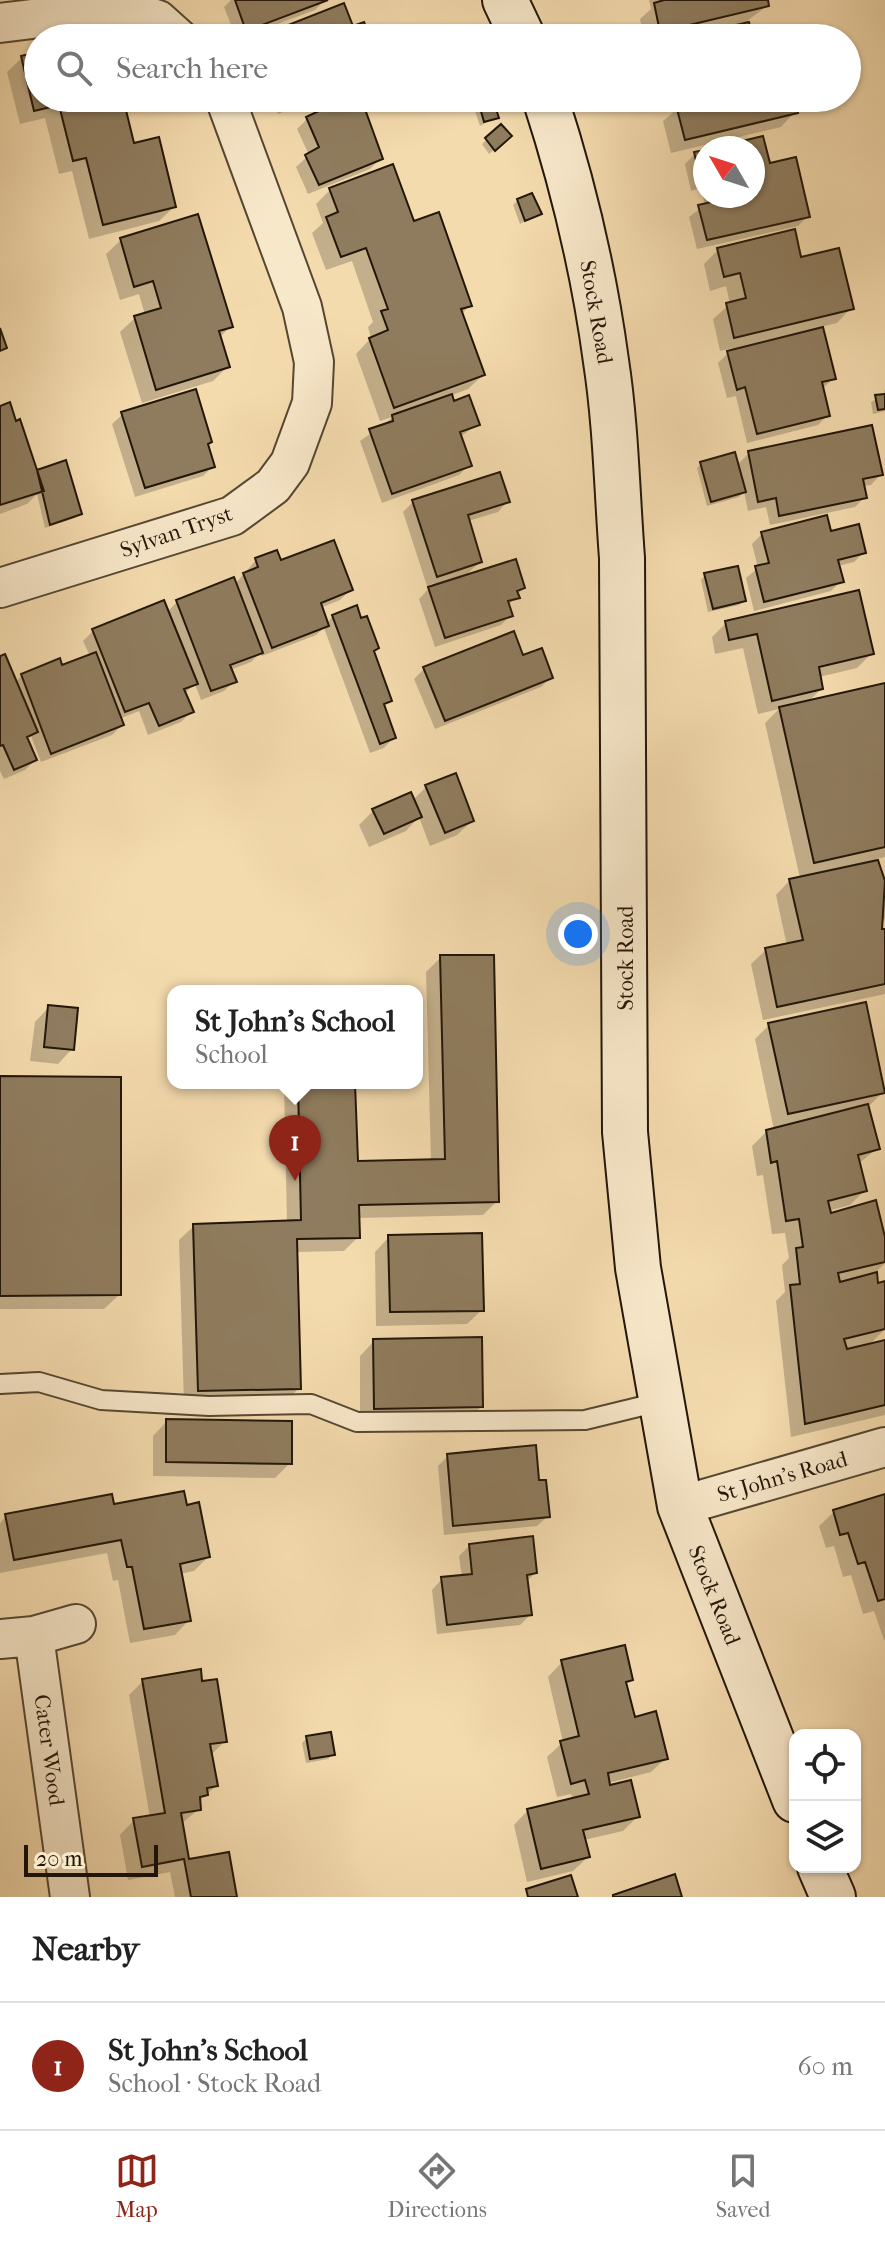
<!DOCTYPE html>
<html lang="en">
<head>
<meta charset="utf-8">
<style>
	:root { --surface:#fff; --page:#f2f2f2; --text:#222; --muted:#767676; --line:#e0e0e0; --accent:#8f2418 }
	body { margin:0; font-family:"IM FELL French Canon",serif; background:var(--page); color:var(--text) }
	.controls { position:absolute; right:24px; bottom:24px; display:grid; overflow:hidden; border-radius:16px; box-shadow:0 2px 6px #0004 }
	.controls button { width:72px; height:72px; display:grid; place-items:center; padding:0; border:0; border-bottom:2px solid var(--line); background:var(--surface); color:var(--text); font:40px sans-serif }
	.compass { position:absolute; left:693px; top:136px; width:72px; height:72px; border-radius:50%; background:var(--surface); box-shadow:0 2px 6px #0004; rotate:309deg }
	.scale { position:absolute; left:24px; bottom:20px; width:134px; box-sizing:border-box; padding-left:8px; border:4px solid #221608; border-top:0; font-size:22px; line-height:28px; white-space:nowrap; color:#221608; -webkit-text-stroke:6px #f8e8ca; paint-order:stroke }
	.you { position:absolute; left:578px; top:934px; width:28px; height:28px; margin:-20px; border:6px solid #fff; border-radius:50%; background:#1a73e8; box-shadow:0 0 0 12px #1a73e833 }
	.badge { display:grid; place-items:center; width:52px; height:52px; border-radius:50%; background:var(--accent); color:#fff; font-size:26px; font-weight:700 }
	.pin { position:absolute; translate:-50% -66px; filter:drop-shadow(0 2px 4px #0008) }
	.pin::after { content:''; position:absolute; top:42px; width:28px; height:24px; background:inherit; clip-path:polygon(0 0,100% 0,50% 100%) }
	.popup { position:absolute; left:167px; top:985px; width:256px; height:104px; box-sizing:border-box; display:grid; place-content:center; border-radius:16px; background:var(--surface); filter:drop-shadow(0 2px 6px #0005); font-size:26px; white-space:nowrap; color:var(--muted) }
	.popup b { font-size:30px; color:var(--text) }
	.popup::after { content:''; position:absolute; left:50%; top:100%; margin-left:-16px; border:16px solid transparent; border-top-color:var(--surface) }
	.list { margin:0; padding:0; list-style:none }
	h2 { display:flex; justify-content:space-between; align-items:center; height:104px; margin:0; padding:0 32px; font-size:34px }
	h2 small { font-size:26px; font-weight:400; color:var(--muted) }
	.list li { display:grid; grid-template-columns:52px 1fr auto; gap:24px; align-items:center; box-sizing:border-box; height:128px; padding:0 32px; border-top:2px solid var(--line) }
	.list b { display:block; font-size:30px; white-space:nowrap }
	.list p { margin:0; font-size:26px; white-space:nowrap; color:var(--muted) }
	.list em { font-size:26px; font-style:normal; color:var(--muted) }
	.icon { flex:none; width:44px; height:44px; fill:none; stroke:currentColor; stroke-width:2; stroke-linecap:round; stroke-linejoin:round }
	.map { position:relative; flex:none; width:885px; height:1897px; overflow:hidden }
	.search { position:absolute; background:var(--surface); box-shadow:0 2px 6px #0004; left:24px; right:24px; top:24px; height:88px; display:flex; align-items:center; gap:20px; box-sizing:border-box; padding:0 28px; border-radius:44px; color:var(--muted); font-size:30px }
	.sheet { height:232px; background:var(--surface) }
	nav { display:flex; justify-content:space-around; align-items:center; box-sizing:border-box; height:112px; border-top:2px solid var(--line); background:var(--surface); font-size:22px; color:var(--muted) }
	nav a { display:grid; justify-items:center; gap:4px }
	nav .on { color:var(--accent) }
	.map>svg:first-child { display:block }
	.shadow { fill:#0003 }
	.building { fill:#8f7c5e; stroke:#221608; stroke-width:2 }
	.lines { fill:none; stroke-linecap:round; stroke-linejoin:round }
	.lane-casing { stroke:#564732; stroke-width:22 }
	.street-casing { stroke:#564732; stroke-width:42 }
	.secondary-casing { stroke:#221608; stroke-width:48 }
	.lane { stroke:#f8e8ca; stroke-width:18 }
	.street { stroke:#f8e8ca; stroke-width:38 }
	.secondary { stroke:#f8e8ca; stroke-width:44 }
	.labels { text-anchor:middle; stroke-width:8; stroke-linejoin:round; paint-order:stroke }
	.street-label { font-size:22px; fill:#221608; stroke:#f8e8ca }
</style>
</head>
<body>
<div class="map">
<svg width="885" height="1897" viewBox="0 0 885 1897">
	<rect width="100%" height="100%" fill="#f4dbae"/>
	<filter id="stains"><feTurbulence type="fractalNoise" baseFrequency=".0025" numOctaves="4"/><feColorMatrix values="0 0 0 0 .2 0 0 0 0 .09 0 0 0 0 .02 0 0 0 .5 -.17"/></filter>
	<radialGradient id="worn" r=".72"><stop offset=".6" stop-color="#630" stop-opacity="0"/><stop offset="1" stop-color="#630" stop-opacity=".3"/></radialGradient>
	<!-- shadow -->
	<path class="shadow" d="M231 0H325L315 10 240 38H236L224 7Z
		M649 0H766L767 6 747 21 751 38H644L640 19 651 9Z
		M343 6 352 28 369 38H275L284 29Z
		M38 54V98H121L133 146 174 207 159 221 89 239 72 171 59 174 45 118 20 124 7 72 22 58Z
		M272 98H319L278 114Z
		M328 98H360L380 159 370 169 308 194 296 167 309 155 297 129 307 119 331 107Z
		M680 98H792L795 112 781 127 671 153 663 121 682 105Z
		M480 106 496 117 480 126 475 111Z
		M501 126 505 141 489 154 482 144Z
		M762 139 768 166 808 216 798 226 697 249 689 217 705 205 701 188 691 191 685 164 695 154 705 152V196H753V148H722Z
		M330 190 413 224 470 305 461 315 483 375 468 389 450 396 453 404 478 424 460 437 469 465 459 475 382 503 360 441 395 416 380 421 356 354 371 338 368 327 373 322 352 261 326 270 312 233 323 223 316 204Z
		M518 200 540 213 520 224 513 205Z
		M121 240 230 327 219 338 227 367 213 381 142 403 120 332 135 318 145 315 139 294 120 300 106 254Z
		M718 250 800 259 851 308 837 323 821 327 834 378 822 389 828 415 818 425 747 443 736 396 727 398 718 363 733 348 720 351 713 319 730 304 726 286 710 291 704 264Z
		M885 389V411L873 414 871 402 883 396Z
		M0 408 36 474 80 514 75 518 45 528 37 494 27 504 0 514Z
		M123 414 206 445 213 466 203 476 135 497 112 424Z
		M749 453 881 474 871 485 862 486 865 497 855 507 770 525 766 507 748 511 744 491 739 497 707 506 697 468 701 464 737 465Z
		M508 501 498 512 468 521 480 562 464 577 523 588 508 606 511 615 501 625 435 647 419 599 434 583 427 586 403 512 413 502Z
		M830 533 864 552 854 562 838 566 841 581 831 591 754 611 746 578 758 568 752 544 762 534Z
		M276 552 280 563 350 590 340 600 320 608 326 624 333 616 372 652 390 700 383 707 394 737 384 748 370 753 324 628 316 635 262 656 260 653 251 662 230 670 234 681 224 691 201 700 195 684 184 694 191 712 181 722 148 735 139 711 119 719 122 725 112 735 41 762 31 736 26 740 35 760 25 770 4 779 0 771V659L15 683 22 675 61 667 90 656 83 641 93 631 167 612 177 602 235 584 256 560Z
		M705 575 744 600 739 605 708 612 701 580Z
		M726 623 871 654 857 668 819 677 821 689 808 702 885 685V857L876 859 881 884 885 883V918L879 932 885 931V994L763 1020 751 964 766 950 787 946 776 895 790 880 800 878 765 723 779 709 758 714 743 648 715 654 712 637Z
		M522 658 551 677 541 687 435 729 414 679 424 669Z
		M427 786 472 821 457 835 430 846 419 817 406 831 369 847 359 825 373 811 413 800Z
		M441 957 497 1201 483 1215 358 1218V1237L344 1251 295 1252 299 1388 285 1402 184 1405 179 1240 194 1226 287 1223 284 1083H353L356 1163 431 1162 426 972Z
		M49 1007 72 1049 58 1064 30 1061 35 1022Z
		M769 1025 883 1092 867 1108 878 1148 858 1164 864 1191 850 1205 828 1211 829 1216 885 1245V1263L875 1273 877 1285 885 1283V1329L868 1346 885 1342V1415L791 1437 776 1301 785 1292 782 1265 789 1258 785 1233 772 1234 763 1175 757 1176 752 1146 767 1131 774 1130 755 1039Z
		M0 1078 119 1295 104 1309H0Z
		M389 1237 482 1310 467 1324 376 1326 375 1252Z
		M374 1341 481 1407 467 1421 360 1423V1356Z
		M167 1421 290 1463 275 1478 153 1476V1436Z
		M448 1456 537 1482 548 1516 537 1526 444 1535 438 1466Z
		M885 1496V1640H884L874 1611 863 1614 851 1575 843 1577 834 1546 826 1548 819 1526 834 1512Z
		M112 1506 185 1507 208 1557 194 1571 180 1574 189 1620 175 1635 130 1643 118 1580 113 1581 107 1553 0 1573V1523L6 1516Z
		M469 1546 535 1573 526 1582 530 1615 520 1625 437 1634 432 1590 442 1579 462 1577 459 1556Z
		M562 1662 631 1679 625 1685 633 1719 666 1758 651 1772 608 1783 638 1816 623 1831 584 1840 588 1857 573 1871 527 1882 514 1825 528 1810 573 1800 571 1794 557 1797 547 1757 563 1742 548 1677Z
		M143 1681 201 1684 225 1741 210 1756 216 1786 200 1800 199 1809 181 1824 187 1862 235 1897H175L170 1872 128 1880 120 1835 134 1820 150 1818 129 1695Z
		M307 1738 333 1754 328 1759 306 1763 302 1743Z"/>
	<!-- building -->
	<path class="building" d="M235 0H328L246 31Z
		M664 0H768L769 6 660 32 654 3Z
		M344 3 353 26 364 22 371 38H287L283 27Z
		M749 22 753 38H681Z
		M38 52V98H123L134 143 159 137 176 207 103 225 86 158 73 161 59 105 34 111 21 56Z
		M285 98H307L288 105Z
		M361 98 383 159 319 185 305 155 319 147 306 117 342 100Z
		M697 98H794L798 113 685 140 676 105Z
		M493 100 499 118 484 122 479 104Z
		M501 124 512 136 495 151 485 138Z
		M763 136 770 163 796 157 810 217 707 240 698 205 716 201 715 196H753V148H713Z
		M705 150V181L701 182 694 152Z
		M393 164 414 221 439 212 472 306 461 309 485 375 394 408 369 338 388 330 381 311 388 309 366 248 341 257 326 217 338 212 329 188Z
		M532 193 542 214 525 221 517 199Z
		M198 214 233 327 219 331 230 367 156 390 134 316 161 308 153 281 134 287 120 238Z
		M795 229 801 257 839 248 854 309 734 338 726 303 746 298 740 273 724 277 717 248Z
		M823 327 836 379 822 382 830 416 757 434 745 387 737 390 727 351Z
		M0 328 7 348 0 351Z
		M196 389 212 442 208 444 215 467 145 488 121 412Z
		M452 394 454 401 469 395 480 425 460 432 472 466 392 494 369 429 393 421 392 415Z
		M885 394V409L878 410 875 395Z
		M10 402 16 421 20 419 44 491 0 505V406Z
		M872 425 883 475 863 479 867 498 779 516 776 498 758 502 748 451Z
		M735 452 746 492 711 502 700 462Z
		M66 460 82 514 50 525 37 470Z
		M500 472 510 502 468 515 482 562 437 577 412 500Z
		M827 515 831 531 859 524 866 553 838 560 844 582 764 602 755 566 769 563 761 532Z
		M334 540 353 590 321 603 329 626 272 648 243 573 258 567 255 558 277 550 281 560Z
		M516 559 525 588 517 591 520 598 508 601 513 616 445 638 428 587Z
		M738 566 746 601 713 609 704 573Z
		M234 577 263 653 230 665 237 682 211 691 176 600Z
		M859 590 874 654 819 667 823 689 772 701 757 634 729 640 725 621Z
		M164 600 198 684 184 689 194 712 159 726 149 703 125 712 92 629Z
		M357 605 361 618 367 616 379 648 374 651 392 701 384 704 396 738 380 744 332 615Z
		M514 631 523 655 542 648 553 678 445 721 423 667Z
		M96 652 124 725 51 754 21 674 60 658 62 665Z
		M5 654 38 732 27 737 37 760 14 770 3 745 0 746V656Z
		M885 683V847L814 863 779 707Z
		M456 773 474 821 445 833 425 785Z
		M411 792 422 817 384 834 372 809Z
		M878 860 885 881 882 929H885V984L777 1007 765 948 803 940 789 879Z
		M440 955H494L499 1202 359 1205 360 1238 297 1239 301 1389 198 1391 193 1224 301 1220 298 1083H355L358 1161 445 1159Z
		M866 1002 885 1093 788 1114 768 1023Z
		M48 1005 78 1008 74 1050 44 1047Z
		M0 1076 121 1077V1295L0 1296Z
		M868 1104 880 1149 858 1155 867 1191 828 1201 831 1213 876 1200 885 1237V1262L838 1273 840 1282 877 1272 878 1283 885 1281V1329L844 1339 847 1349 885 1340V1405L805 1424 790 1285 800 1284 796 1248 803 1247 799 1219 786 1221 777 1161 771 1163 766 1130Z
		M482 1233 484 1311 390 1312 388 1235Z
		M482 1337 483 1407 374 1409 373 1339Z
		M166 1419 292 1421V1464L166 1462Z
		M536 1445 539 1480H546L550 1517 453 1526 447 1454Z
		M184 1491 187 1505 199 1502 210 1557 180 1564 191 1621 144 1629 132 1567H127L121 1540 14 1560 5 1514 112 1494 114 1504Z
		M885 1494V1599L878 1601 865 1562 858 1564 848 1533 840 1535 833 1510Z
		M533 1536 537 1573 527 1575 532 1615 447 1625 441 1577 472 1574 469 1544Z
		M625 1645 633 1680 626 1682 635 1717 656 1711 668 1759 608 1773 610 1785 631 1780 640 1817 583 1830 590 1857 541 1869 527 1809 589 1794 585 1780 571 1784 560 1741 579 1736 561 1660Z
		M201 1669 202 1681 217 1679 227 1742 210 1744 218 1786 207 1788 208 1795 200 1797 201 1810 181 1813 189 1859 229 1852 237 1897H191L184 1859 142 1867 133 1818 165 1813 142 1679Z
		M331 1732 335 1755 310 1759 306 1736Z
		M675 1874 682 1897H613V1895Z
		M571 1875 578 1897H528L526 1889Z"/>
	<g class="lines">
		<!-- lane casing -->
		<g class="lane-casing">
			<path id="lane" d="M0 1384 39 1382 101 1400 209 1406 311 1404 357 1422 585 1420 659 1402"/>
		</g>
		<!-- street casing -->
		<g class="street-casing">
			<path id="street" d="M0 23 122 8 158 20 178 38
				M0 588 232 516 273 486 290 463 312 403 314 362 302 307 225 98
				M680 1506 885 1447
				M34 1636 76 1624
				M0 1639 34 1636 70 1897"/>
		</g>
		<!-- secondary casing -->
		<g class="secondary-casing">
			<path id="secondary" d="M505 0 523 38
				M545 98C573 184 594 272 606 361 616 426 617 493 622 558L625 1132 638 1268 680 1506 795 1800
				M820 1867 833 1897"/>
		</g>
		<!-- lane -->
		<use href="#lane" class="lane"/>
		<!-- street -->
		<use href="#street" class="street"/>
		<!-- secondary -->
		<use href="#secondary" class="secondary"/>
	</g>
	<g class="labels">
		<!-- street labels -->
		<g class="street-label">
			<text transform="translate(597 312) rotate(80)" y="8">Stock Road</text>
			<text transform="translate(176 531) rotate(-19)" y="8">Sylvan Tryst</text>
			<text transform="translate(625 958) rotate(-90)" y="8">Stock Road</text>
			<text transform="translate(782 1476) rotate(-16)" y="8">St John's Road</text>
			<text transform="translate(715 1595) rotate(68)" y="8">Stock Road</text>
			<text transform="translate(50 1750) rotate(82)" y="8">Cater Wood</text>
		</g>
	</g>
	<rect width="100%" height="100%" filter="url(#stains)"/>
	<rect width="100%" height="100%" fill="url(#worn)"/>
</svg>
<div class="controls">
<button><svg class="icon" aria-label="locate" viewBox="0 0 24 24"><circle cx="12" cy="12" r="6"/><path d="M12 2v4M12 18v4M2 12h4M18 12h4"/></svg></button>
<button><svg class="icon" aria-label="layers" viewBox="0 0 24 24"><path d="M12 4l9 5-9 5-9-5zM3 14l9 5 9-5"/></svg></button>
</div>
<svg class="compass" viewBox="-18 -18 36 36"><path d="M0-13l5 13h-10z" fill="#e53935"/><path d="M0 13l5-13h-10z" fill="#767676"/></svg>
<div class="scale">20 m</div>
<div class="you"></div>
<div class="pin badge" style="left:295px;top:1181px">1</div>
<div class="popup"><b>St John's School</b>School</div>
<div class="search"><svg class="icon" aria-label="search" viewBox="0 0 24 24"><circle cx="10" cy="10" r="6"/><path d="M15 15l6 6"/></svg>Search here</div>
</div>
<section class="sheet">
<h2>Nearby<small></small></h2>
<ul class="list">
<li><span class="badge">1</span><div><b>St John's School</b><p>School · Stock Road</p></div><em>60 m</em></li>
</ul>
</section>
<nav>
<a class="on"><svg class="icon" aria-label="map" viewBox="0 0 24 24"><path d="M3 6l6-2 6 2 6-2v14l-6 2-6-2-6 2zM9 4v14M15 6v14"/></svg>Map</a>
<a><svg class="icon" aria-label="directions" viewBox="0 0 24 24"><path d="M12 3l9 9-9 9-9-9zM9 14v-3h6M13 9l2 2-2 2"/></svg>Directions</a>
<a><svg class="icon" aria-label="saved" viewBox="0 0 24 24"><path d="M7 4h10v16l-5-4-5 4z"/></svg>Saved</a>
</nav>
</body>
</html>
